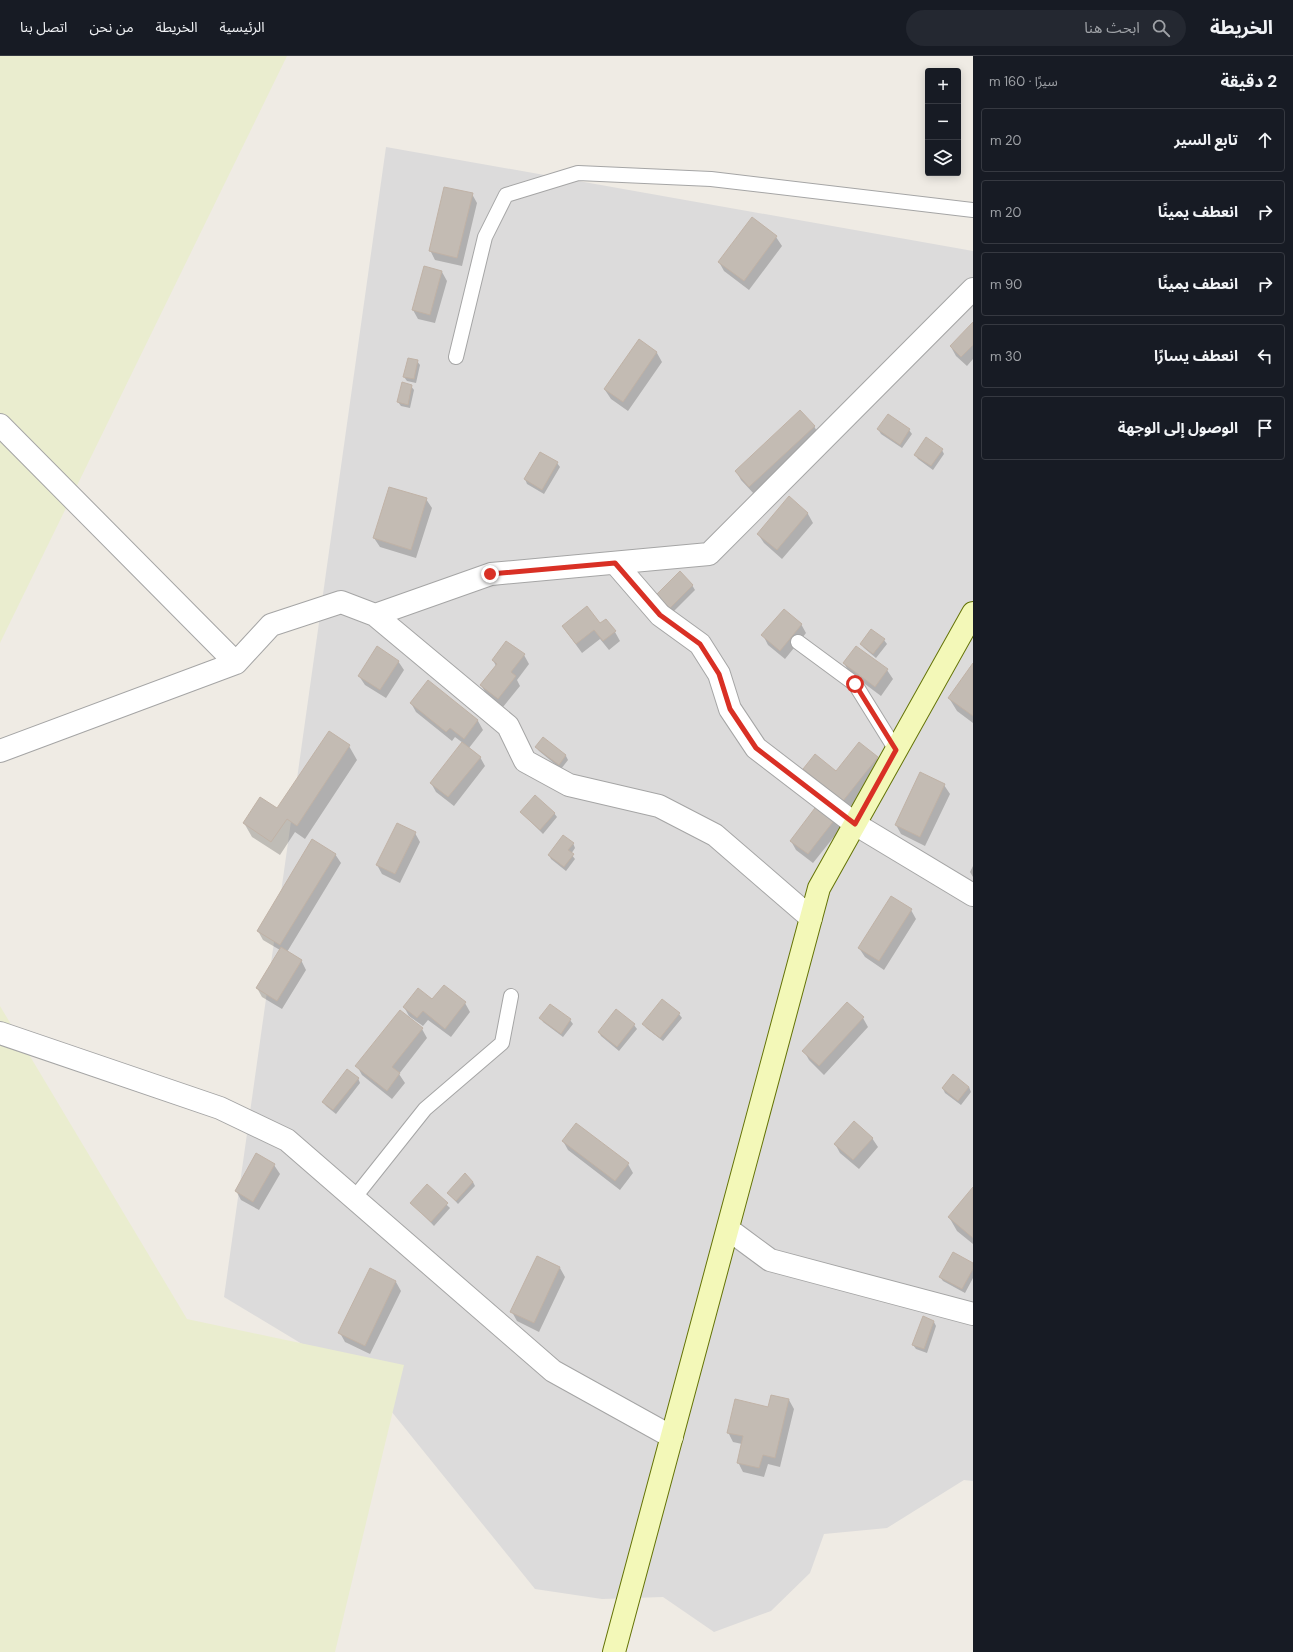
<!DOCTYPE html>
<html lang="ar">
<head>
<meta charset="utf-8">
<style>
	:root { --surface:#171b24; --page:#242831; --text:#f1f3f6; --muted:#9ea1a6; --line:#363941 }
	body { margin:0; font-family:"DM Sans","Noto Sans Arabic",sans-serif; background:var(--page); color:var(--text); direction:rtl }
	.controls { position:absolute; right:12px; top:12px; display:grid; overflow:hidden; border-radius:4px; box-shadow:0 2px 10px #0003 }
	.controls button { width:36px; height:36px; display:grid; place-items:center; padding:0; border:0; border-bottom:1px solid var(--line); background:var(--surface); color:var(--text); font:20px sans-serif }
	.stop { position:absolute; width:12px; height:12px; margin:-9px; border:3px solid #d93025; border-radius:50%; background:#fff }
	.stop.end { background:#d93025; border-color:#fff; box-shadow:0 1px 4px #0008 }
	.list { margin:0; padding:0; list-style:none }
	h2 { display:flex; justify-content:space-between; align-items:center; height:52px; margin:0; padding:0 16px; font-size:17px }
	h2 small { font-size:13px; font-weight:400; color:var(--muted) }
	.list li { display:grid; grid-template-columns:26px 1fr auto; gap:12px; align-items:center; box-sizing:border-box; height:64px; margin:0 8px 8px; padding:0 8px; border:1px solid var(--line); border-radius:4px }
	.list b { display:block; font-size:15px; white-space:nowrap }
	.list em { font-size:13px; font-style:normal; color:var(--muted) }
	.icon { flex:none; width:22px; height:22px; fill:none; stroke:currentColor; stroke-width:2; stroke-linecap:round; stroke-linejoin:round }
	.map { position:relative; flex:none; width:973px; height:1596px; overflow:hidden; direction:ltr }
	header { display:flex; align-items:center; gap:24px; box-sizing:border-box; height:56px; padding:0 20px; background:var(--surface); border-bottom:1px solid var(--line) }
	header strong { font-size:19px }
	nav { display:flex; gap:22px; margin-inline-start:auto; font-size:14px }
	.search { width:280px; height:36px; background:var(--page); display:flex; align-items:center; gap:10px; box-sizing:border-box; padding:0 14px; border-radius:22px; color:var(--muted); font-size:15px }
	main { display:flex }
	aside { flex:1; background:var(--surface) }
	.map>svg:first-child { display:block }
	.residential { fill:#dcdbdb }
	.farmland { fill:#eaedcf }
	.shadow { fill:#0003 }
	.building { fill:#c3bbb3; stroke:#c0b2a6 }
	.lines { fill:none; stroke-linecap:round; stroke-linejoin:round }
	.lane-casing { stroke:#a5a5a5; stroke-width:16 }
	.street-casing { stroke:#a5a5a5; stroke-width:24 }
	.secondary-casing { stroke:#647306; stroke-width:24 }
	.lane { stroke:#fff; stroke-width:14 }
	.street { stroke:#fff; stroke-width:22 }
	.secondary { stroke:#f3f8b8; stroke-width:22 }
	.route { stroke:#d93025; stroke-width:5 }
</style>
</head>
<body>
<header>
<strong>الخريطة</strong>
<div class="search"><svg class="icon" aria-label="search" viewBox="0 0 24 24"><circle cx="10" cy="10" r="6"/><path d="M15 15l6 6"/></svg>ابحث هنا</div>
<nav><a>الرئيسية</a><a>الخريطة</a><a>من نحن</a><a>اتصل بنا</a></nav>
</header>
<main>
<aside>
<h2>2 دقيقة<small>سيرًا · 160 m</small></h2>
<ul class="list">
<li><svg class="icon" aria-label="ahead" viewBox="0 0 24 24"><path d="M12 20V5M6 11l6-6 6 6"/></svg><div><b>تابع السير</b></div><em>20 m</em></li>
<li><svg class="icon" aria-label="right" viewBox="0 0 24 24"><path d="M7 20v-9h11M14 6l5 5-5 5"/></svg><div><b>انعطف يمينًا</b></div><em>20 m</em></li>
<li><svg class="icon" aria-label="right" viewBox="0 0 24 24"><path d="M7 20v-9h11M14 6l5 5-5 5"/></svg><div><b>انعطف يمينًا</b></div><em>90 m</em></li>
<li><svg class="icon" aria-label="left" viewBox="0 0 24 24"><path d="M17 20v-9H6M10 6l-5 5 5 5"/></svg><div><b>انعطف يسارًا</b></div><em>30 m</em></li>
<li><svg class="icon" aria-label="arrive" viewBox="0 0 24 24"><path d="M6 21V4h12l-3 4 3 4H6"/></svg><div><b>الوصول إلى الوجهة</b></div></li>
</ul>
</aside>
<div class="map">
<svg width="973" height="1596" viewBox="0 0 973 1596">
	<rect width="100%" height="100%" fill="#efebe4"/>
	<!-- residential -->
	<path class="residential" d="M386 91 973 195V1425L964 1424 887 1472 824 1478 810 1517 771 1555 714 1576 663 1541 602 1543 535 1533 370 1329 224 1241Z"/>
	<!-- farmland -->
	<path class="farmland" d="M0 0H287L0 587Z
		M0 950 187 1263 404 1309 335 1596H0Z"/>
	<!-- shadow -->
	<path class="shadow" d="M472 138 477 147 462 210 435 204 430 194Z
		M752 163 776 181 782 190 749 234 724 215 719 206Z
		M424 212 442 216 447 225 435 267 418 263 413 254Z
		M973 268V303L967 310 956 300 951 291Z
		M639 284 657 297 662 306 628 355 611 343 605 334Z
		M417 305 420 309 416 327 407 325 404 321Z
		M411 330 414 334 410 352 401 350 398 346Z
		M814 370 819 379 755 439 741 424 736 415Z
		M878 373 909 374 912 378 902 392 881 378Z
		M942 394 944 398 933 414 918 403 915 399Z
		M557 407 560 411 544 438 527 428 525 423Z
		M789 442 808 458 813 467 782 503 764 487 758 478Z
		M426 443 432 452 416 502 380 491 374 482Z
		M692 529 695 534 673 556 660 543Z
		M600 568 615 576 620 585 609 594 600 583 582 597 563 571Z
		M801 568 806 577 785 603 768 589 763 579Z
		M884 584 887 588 876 602 864 592 861 588Z
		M856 591 887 614 893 623 881 640 849 616 844 607Z
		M524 599 529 608 517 624 520 630 503 651 487 639 481 629 496 610 493 604Z
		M398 605 404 614 386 642 365 629 359 620Z
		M973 609V667L957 655 949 642Z
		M428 626 478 665 483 674 469 692 480 701 485 710 454 750 436 736 431 727 463 687 455 681 452 685 416 656 411 647Z
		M543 682 566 700 568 704 561 713 539 695 536 691Z
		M349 690 357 704 305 783 295 776 280 799 252 781 244 767 277 754Z
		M877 702 882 711 849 753 810 722 804 713 836 717Z
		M944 729 950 738 925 790 901 778 896 769Z
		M521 756 554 757 557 761 543 778Z
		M835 763 841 772 813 807 796 794 791 785Z
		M415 777 420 786 400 827 382 818 377 809Z
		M573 787 575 792 571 798 575 803 566 815 551 803 549 799Z
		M335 798 341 807 287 896 301 904 306 914 282 953 262 941 257 932 280 894 263 884 258 875Z
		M973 810V821L970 816Z
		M911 854 916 863 884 914 865 901 859 892Z
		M432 944 465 947 470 956 451 981 428 964 423 970 409 960 404 951Z
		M616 954 634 969 637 973 619 995 601 980 599 976Z
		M679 958 682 962 663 985 646 972 644 968Z
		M541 962 570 964 573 968 563 981 543 966Z
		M863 962 868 971 824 1019 809 1004 804 995Z
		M422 973 427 982 399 1018 405 1027 392 1043 362 1019 357 1010Z
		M358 1022 360 1027 336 1058 326 1050 323 1046Z
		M969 1031 971 1036 961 1049 945 1037 943 1033Z
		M872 1082 878 1091 859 1113 840 1097 835 1088Z
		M563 1085 628 1108 633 1117 620 1134 568 1094Z
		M274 1109 280 1118 259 1154 241 1144 236 1135Z
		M473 1126 475 1130 458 1148 448 1137Z
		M427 1130 450 1152 434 1170 412 1147Z
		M973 1132V1188L957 1175 949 1161Z
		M973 1208V1222L965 1237 943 1225 940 1221Z
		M560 1212 565 1221 539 1276 517 1265 512 1256Z
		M370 1214 396 1226 401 1235 370 1298 345 1286 340 1277Z
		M934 1266 936 1270 927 1297 916 1293 913 1289Z
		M772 1340 789 1344 794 1353 780 1411 768 1408 764 1421 743 1416 738 1406 742 1388 733 1386 728 1376 769 1353Z"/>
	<!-- building -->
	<path class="building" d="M444 131 473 137 457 202 429 195Z
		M752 161 777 180 744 225 718 206Z
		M424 210 442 215 430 259 412 254Z
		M973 266V289L961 301 950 290Z
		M639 283 657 296 623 346 604 333Z
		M408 302 418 304 414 323 403 321Z
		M402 326 412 329 408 349 397 346Z
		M800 354 815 370 749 431 735 415Z
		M888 358 910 373 900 389 877 373Z
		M926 381 943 393 931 410 914 399Z
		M540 396 558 406 542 434 524 423Z
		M389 431 427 442 411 494 373 482Z
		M789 440 808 457 777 494 757 478Z
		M680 515 693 529 670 552 656 539Z
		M587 550 600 567 606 563 616 575 603 585 594 574 576 588 562 570Z
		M784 553 802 568 780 595 761 579Z
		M871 573 885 583 873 598 860 588Z
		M506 585 525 598 511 616 516 620 498 643 480 629 497 608 492 604Z
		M377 590 399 605 380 634 358 620Z
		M856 590 888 613 875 631 843 607Z
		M973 607V660L948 642Z
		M428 624 478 664 464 683 450 672 446 676 410 647Z
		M329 675 350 689 297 770 287 763 271 786 243 767 260 741 277 752Z
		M543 681 566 699 559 709 535 691Z
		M462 686 481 701 448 741 430 727Z
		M859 686 878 701 843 745 803 713 815 698 836 715Z
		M920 716 945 728 920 781 895 769Z
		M535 739 555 757 540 774 520 756Z
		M818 748 836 762 808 798 790 785Z
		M397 767 416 776 395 818 376 809Z
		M563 779 574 787 568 794 574 798 564 811 548 799Z
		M312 783 336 798 280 889 257 875Z
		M891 840 912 853 879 905 858 892Z
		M281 891 302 904 277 945 256 932Z
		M444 929 466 946 445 973 423 955 417 962 403 951 418 932 432 943Z
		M662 943 680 957 660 982 642 968Z
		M847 946 864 961 819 1010 802 995Z
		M550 948 571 963 561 978 539 962Z
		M616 953 635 968 617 991 598 976Z
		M400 954 423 972 392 1011 400 1017 387 1035 355 1010Z
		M347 1013 359 1022 333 1054 322 1046Z
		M953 1018 969 1031 958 1045 942 1032Z
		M854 1065 873 1082 853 1104 834 1088Z
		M576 1067 629 1107 615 1125 562 1085Z
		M256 1097 275 1108 253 1146 235 1135Z
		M465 1117 473 1126 456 1145 447 1137Z
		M427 1128 448 1147 431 1166 410 1147Z
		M973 1131V1182L948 1161Z
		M953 1196 973 1207V1213L962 1233 939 1221Z
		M537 1200 560 1211 534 1267 510 1256Z
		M370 1212 396 1225 365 1290 338 1277Z
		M923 1260 934 1265 924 1293 912 1289Z
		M771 1339 789 1343 775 1402 763 1399 759 1412 737 1407 743 1380 727 1377 735 1343 768 1351Z"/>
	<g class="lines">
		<!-- lane casing -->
		<g class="lane-casing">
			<path id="lane" d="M456 301 485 181 506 139 578 117 711 123 973 154
				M798 586 855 628 896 694
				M355 1141 425 1053 502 987 511 940"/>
		</g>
		<!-- street casing -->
		<g class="street-casing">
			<path id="street" d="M0 369 236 607
				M615 507 660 559 700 588 719 618 730 653 756 692 855 768 973 839
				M375 559 508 670 525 705 569 729 659 750 715 779 811 862
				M0 695 236 607 271 569 341 546 375 559 491 518 709 498 973 233
				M0 977 220 1052 287 1084 553 1315 672 1381
				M728 1173 770 1204 973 1258"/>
		</g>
		<!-- secondary casing -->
		<g class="secondary-casing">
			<path id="secondary" d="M614 1596 819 832 973 557"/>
		</g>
		<!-- lane -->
		<use href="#lane" class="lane"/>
		<!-- street -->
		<use href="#street" class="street"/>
		<!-- secondary -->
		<use href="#secondary" class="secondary"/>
	</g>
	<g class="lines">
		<!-- route -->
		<path class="route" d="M490 518 615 507 660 559 700 588 719 618 730 653 756 692 855 768 896 694 855 628"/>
	</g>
</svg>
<div class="controls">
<button>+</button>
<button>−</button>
<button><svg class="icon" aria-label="layers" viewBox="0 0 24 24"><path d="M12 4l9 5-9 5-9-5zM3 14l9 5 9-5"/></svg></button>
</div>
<div class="stop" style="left:855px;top:628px"></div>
<div class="stop end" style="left:490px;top:518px"></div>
</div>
</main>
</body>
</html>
